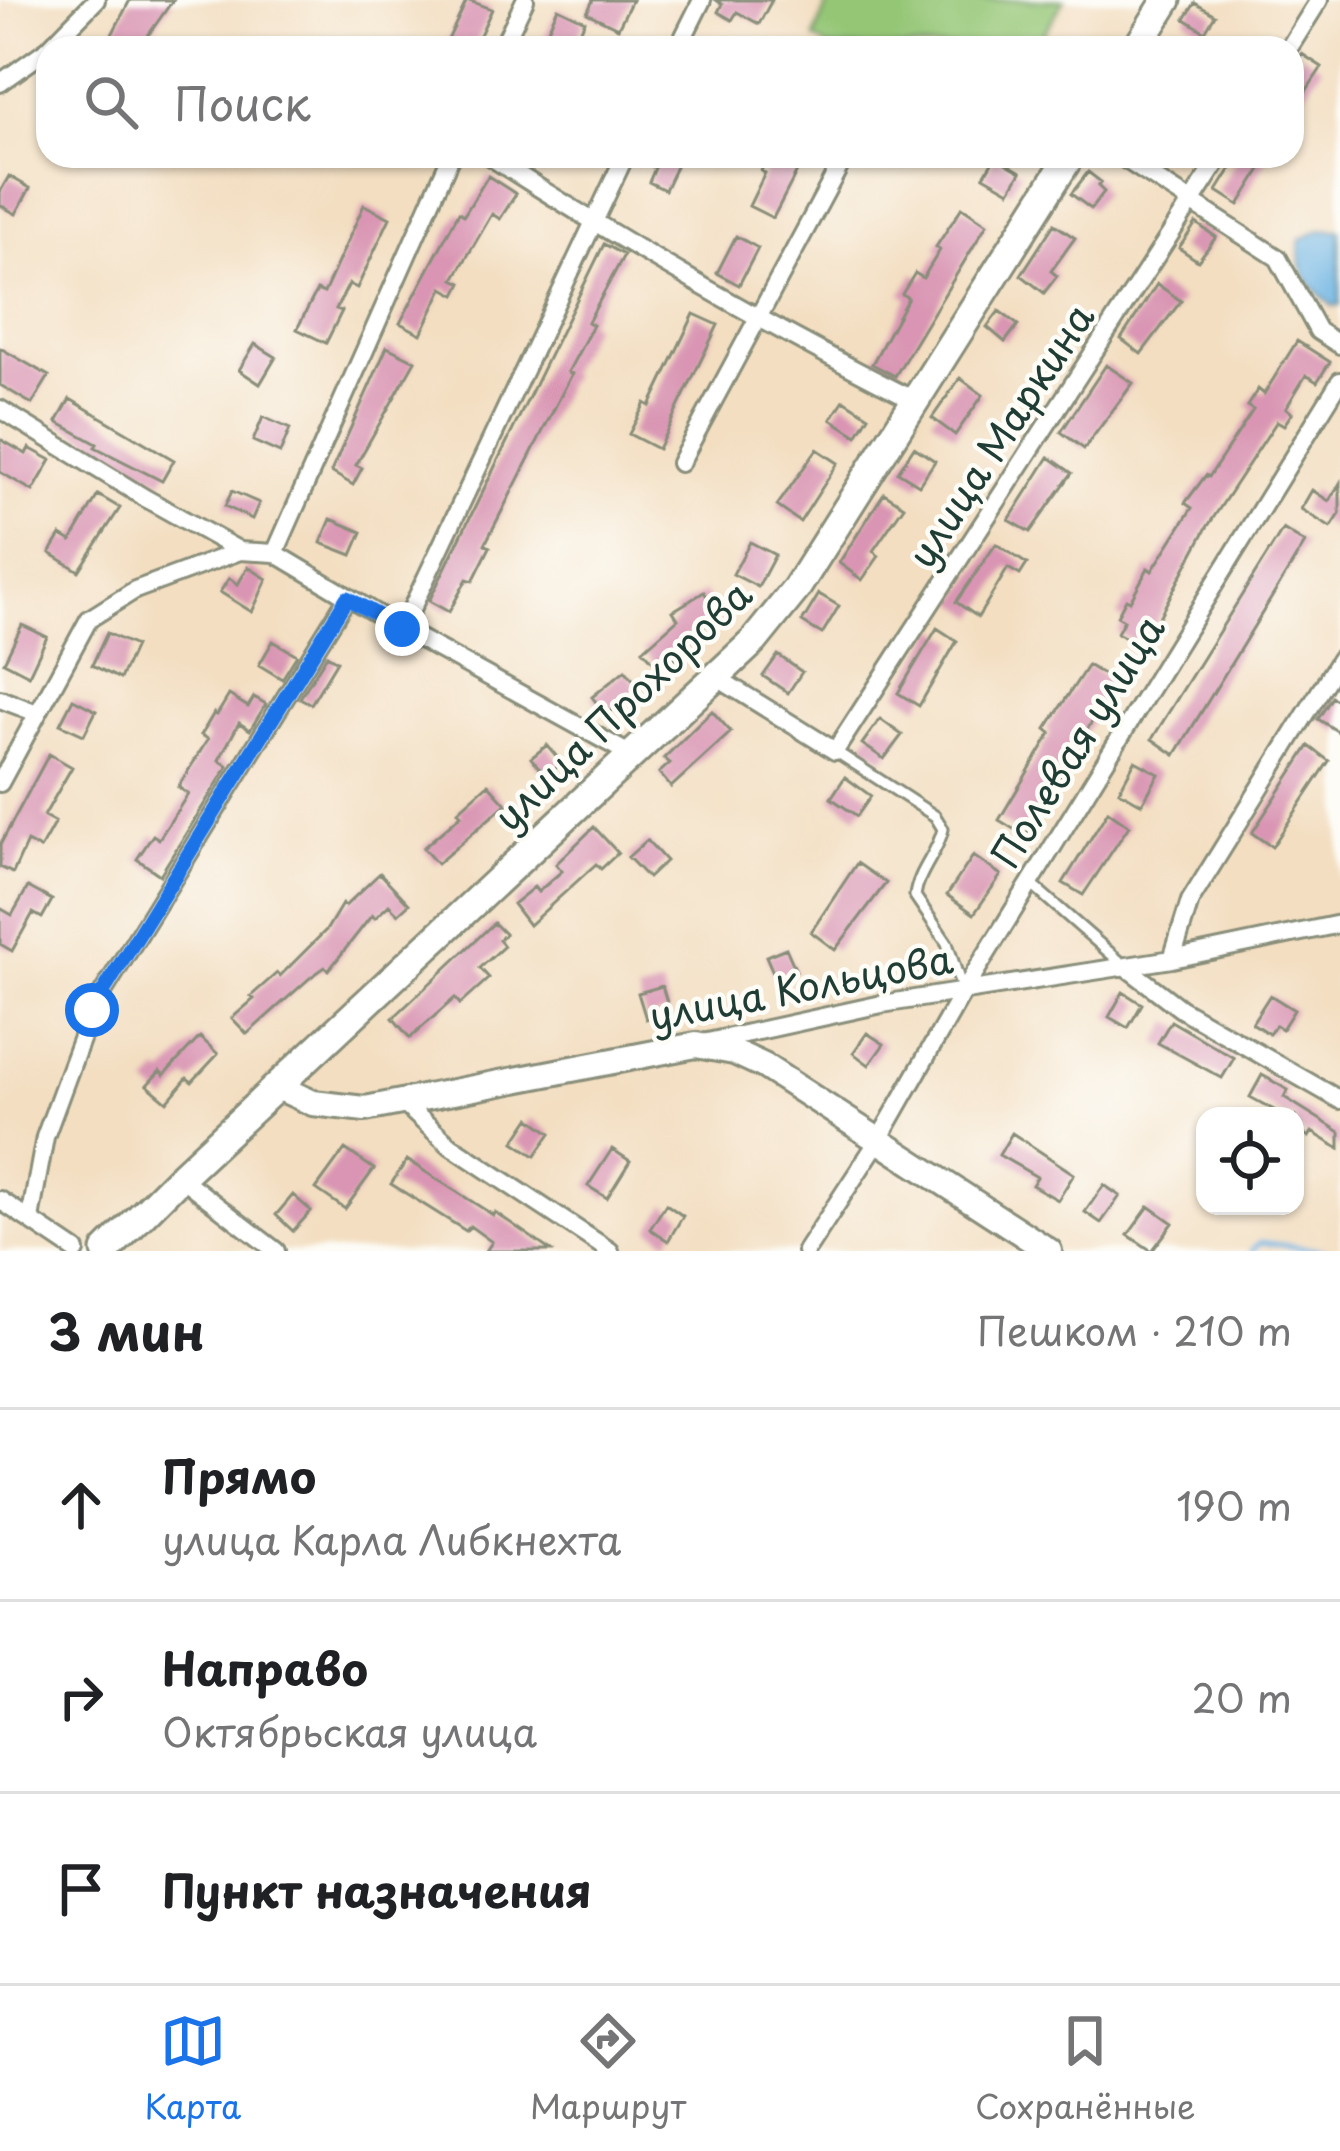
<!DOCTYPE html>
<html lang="ru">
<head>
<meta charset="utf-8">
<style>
	:root { --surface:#fff; --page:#f2f2f2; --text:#202124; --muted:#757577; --line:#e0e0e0; --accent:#1a73e8 }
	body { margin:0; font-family:"Playpen Sans",sans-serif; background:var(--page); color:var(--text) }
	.controls { position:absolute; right:36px; bottom:36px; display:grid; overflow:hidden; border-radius:24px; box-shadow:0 3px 9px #0004 }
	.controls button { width:108px; height:108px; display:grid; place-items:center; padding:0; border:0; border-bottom:3px solid var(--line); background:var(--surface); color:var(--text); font:60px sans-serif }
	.stop { position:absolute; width:36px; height:36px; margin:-27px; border:9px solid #1a73e8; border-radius:50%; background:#fff }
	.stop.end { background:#1a73e8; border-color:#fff; box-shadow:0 3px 12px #0008 }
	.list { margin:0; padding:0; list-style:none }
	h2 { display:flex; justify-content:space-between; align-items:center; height:156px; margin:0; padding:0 48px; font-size:51px }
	h2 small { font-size:39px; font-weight:400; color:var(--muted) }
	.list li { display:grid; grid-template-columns:78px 1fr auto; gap:36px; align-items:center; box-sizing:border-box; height:192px; padding:0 48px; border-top:3px solid var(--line) }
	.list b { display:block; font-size:45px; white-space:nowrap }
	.list p { margin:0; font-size:39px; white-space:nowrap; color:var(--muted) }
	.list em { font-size:39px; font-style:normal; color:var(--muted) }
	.icon { flex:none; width:66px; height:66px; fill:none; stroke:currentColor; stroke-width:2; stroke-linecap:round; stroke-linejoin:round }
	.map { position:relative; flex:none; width:1340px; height:1251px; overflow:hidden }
	.search { position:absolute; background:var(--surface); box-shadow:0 3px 9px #0004; left:36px; right:36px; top:36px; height:132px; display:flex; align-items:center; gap:30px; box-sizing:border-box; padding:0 42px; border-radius:36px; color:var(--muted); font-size:45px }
	.sheet { height:732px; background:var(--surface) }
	nav { display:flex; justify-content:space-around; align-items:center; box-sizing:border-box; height:168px; border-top:3px solid var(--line); background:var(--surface); font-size:33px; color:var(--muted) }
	nav a { display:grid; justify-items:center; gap:6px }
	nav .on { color:var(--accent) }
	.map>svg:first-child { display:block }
	.green { fill:#94c676; stroke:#5a8255; stroke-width:3 }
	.water { fill:#6cb3e3; stroke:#46788c; stroke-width:3 }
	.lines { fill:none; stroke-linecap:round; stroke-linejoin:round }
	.stream { stroke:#6cb3e3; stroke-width:4.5 }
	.building { fill:#d995b3 }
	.lane-casing { stroke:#898e7a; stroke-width:15 }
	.street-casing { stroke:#898e7a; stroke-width:22 }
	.secondary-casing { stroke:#898e7a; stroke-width:30 }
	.primary-casing { stroke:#898e7a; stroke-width:33 }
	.lane { stroke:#fff; stroke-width:9 }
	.street { stroke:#fff; stroke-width:16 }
	.secondary { stroke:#fff; stroke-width:24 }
	.primary { stroke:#fff; stroke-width:27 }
	.route { stroke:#1a73e8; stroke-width:15 }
	.labels { text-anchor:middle; stroke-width:9; stroke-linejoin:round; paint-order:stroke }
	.street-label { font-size:39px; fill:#1f3d34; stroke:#fdfcf7 }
</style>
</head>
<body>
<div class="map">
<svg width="1340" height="1251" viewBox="0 0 1340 1251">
	<rect width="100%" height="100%" fill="#fdfcf7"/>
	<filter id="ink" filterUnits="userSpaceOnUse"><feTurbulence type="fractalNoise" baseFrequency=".00833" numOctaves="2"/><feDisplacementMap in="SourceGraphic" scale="24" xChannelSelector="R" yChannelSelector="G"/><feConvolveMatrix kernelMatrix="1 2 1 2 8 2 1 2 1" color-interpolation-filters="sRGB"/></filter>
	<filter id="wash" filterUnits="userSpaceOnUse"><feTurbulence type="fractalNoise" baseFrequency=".004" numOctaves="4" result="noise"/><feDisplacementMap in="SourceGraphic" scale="48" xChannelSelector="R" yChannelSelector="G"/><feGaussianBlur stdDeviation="2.7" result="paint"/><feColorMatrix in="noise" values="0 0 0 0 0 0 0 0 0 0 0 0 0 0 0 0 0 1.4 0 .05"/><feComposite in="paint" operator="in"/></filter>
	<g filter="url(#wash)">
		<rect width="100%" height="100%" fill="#f3dec1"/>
		<!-- green -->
		<path class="green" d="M829 0H1064L1035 48H829L814 38Z"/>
		<!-- water -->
		<path class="water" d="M1321 230H1340V305L1333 306C1310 286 1296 273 1300 240Z"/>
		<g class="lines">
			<!-- stream -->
			<path class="stream" d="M1252 1251 1260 1242 1326 1251"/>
		</g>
		<g id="blocks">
			<!-- building -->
			<path class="building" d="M130 0H173L139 48H105Z
				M467 0 492 9 474 48H444Z
				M593 0H632L618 28 587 13Z
				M716 0H772L759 24 737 12 732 20 718 12 722 4Z
				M1195 3 1215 15 1205 32 1185 19Z
				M558 8 585 21 572 48H539Z
				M1302 54 1322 67 1292 112V69Z
				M638 156H681L665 190 649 182 655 168 637 159Z
				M768 156H805L773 218 749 206 765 173 761 171Z
				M1239 156H1269L1239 205 1217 191Z
				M995 157 1021 172 1010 191 984 176Z
				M1088 172 1101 182 1098 186 1104 192 1091 209 1071 194Z
				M9 176 30 188 16 214 0 205V192Z
				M488 176 516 194 500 219 492 214 454 279 462 283 456 295 443 288 421 334 400 323 459 212 464 215Z
				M364 205 390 218 357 288 349 284 336 309 342 311 326 343 297 329 317 290 324 293Z
				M962 207 987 224 895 376 872 364 908 298 902 294 915 273 923 278 940 250 936 247Z
				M1196 223 1216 237 1198 261 1179 248Z
				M1054 224 1075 238 1051 271 1057 276 1044 293 1021 275Z
				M736 236 758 248 739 285 717 273Z
				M604 244 624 255 588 322 593 325 568 372 572 374 485 544 490 547 473 581 467 579 449 612 429 601Z
				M1157 284 1181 301 1141 354 1121 339Z
				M999 311 1018 325 1005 342 987 327Z
				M694 314 718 325 658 449 629 434 645 403 650 406Z
				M1297 341 1330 362 1317 382 1306 375 1286 408 1292 413 1284 425 1277 421 1206 529 1143 647 1117 633 1124 620 1117 616 1126 599 1130 601 1148 568 1152 571 1192 508 1185 503 1206 475 1209 477 1253 410 1247 406 1258 389 1264 394Z
				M255 344 276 357 260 384 239 370Z
				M387 347 415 361 356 465 362 468 353 485 331 472Z
				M0 348 49 376 32 404 0 385Z
				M1106 365 1133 383 1084 449 1061 432Z
				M960 378 983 395 955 435 932 418Z
				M70 399 174 460 162 481 95 447 97 444 57 422Z
				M844 400 869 416 857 436 831 419Z
				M263 417 290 429 280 453 253 441Z
				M0 439 26 454 29 448 51 460 33 491 0 472Z
				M914 447 935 461 919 485 898 472Z
				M817 449 838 463 800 522 777 506Z
				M1049 457 1072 473 1030 532 1009 520Z
				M1340 483V514L1331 528 1301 509 1312 490 1329 501Z
				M232 491 259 503 252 519 225 506Z
				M884 493 904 506 873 551 879 556 862 580 839 563Z
				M98 495 120 508 79 571 50 553 61 535 71 541Z
				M331 519 362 532 352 555 321 543Z
				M1283 529 1305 543 1175 755 1152 739Z
				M750 542 775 555 758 587 733 574Z
				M996 544 1027 564 1020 575 1008 568 978 617 956 602Z
				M248 567 267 579 252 612 220 592 229 578 238 584Z
				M704 592 720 616 685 639 690 644 661 670 643 650 678 619 673 611Z
				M819 594 839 606 822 634 802 622Z
				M22 625 47 637 29 675 4 662Z
				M937 628 957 641 919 706 898 693Z
				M107 633 135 646 120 679 92 665Z
				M273 641 297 655 282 679 259 665Z
				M327 655 337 661 311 704 300 698Z
				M778 655 802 672 788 693 763 676Z
				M1088 665 1115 682 1025 836 999 820 1051 733 1046 729Z
				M625 670 640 688 606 715 592 697Z
				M229 695 248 707 254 697 266 704 250 730 239 723 219 760 228 766 160 875 137 859 153 835 159 839 188 794 178 787 208 739 201 735 214 713 217 715Z
				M1332 697 1340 702V733L1318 719Z
				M73 699 96 711 84 735 60 724Z
				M712 711 731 732 671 787 659 773 670 763 664 758Z
				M880 719 902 735 884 759 862 744Z
				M547 745 562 763 546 776 531 758Z
				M1309 746 1329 761 1272 847 1252 833Z
				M49 754 72 767 44 816 55 822 40 849 27 842 13 873 0 867V845Z
				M1135 761 1159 774 1142 804 1119 791Z
				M845 777 871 796 857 816 831 798Z
				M488 784 506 804 437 864 423 848 461 815 458 811Z
				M1108 811 1129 826 1083 895 1063 883Z
				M594 827 618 853 601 869 596 864 529 925 513 904 534 887 538 892 562 871 556 864Z
				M647 840 666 861 648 878 628 857Z
				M973 856 1001 875 974 914 947 895Z
				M857 863 886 883 835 950 811 932Z
				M380 873 409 904 398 914 389 905 375 918 372 915 329 970 325 967 311 977 247 1034 232 1018 254 999 251 996 277 973 280 976 327 929 342 904 345 906Z
				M28 887 52 900 42 918 33 913 12 951 0 944V908L12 915Z
				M494 923 505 934 499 940 504 946 480 968 489 978 460 1004 455 998 410 1038 393 1018Z
				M786 948 796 971 776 979 766 956Z
				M662 986 670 1012 646 1019 638 993Z
				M1123 992 1142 1004 1128 1028 1109 1017Z
				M1270 995 1294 1010 1282 1029 1276 1025 1269 1034 1252 1023Z
				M1171 1021 1234 1058 1222 1078 1158 1043Z
				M867 1033 884 1044 869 1065 853 1053Z
				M200 1037 218 1054 192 1082 187 1078 167 1102 147 1085 160 1071 164 1075Z
				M1262 1075 1288 1090 1284 1097 1340 1132V1149L1312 1132 1309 1137 1295 1128V1116H1285L1250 1097Z
				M530 1118 551 1133 535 1156 514 1142Z
				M1012 1133 1074 1174 1058 1200 1032 1185 1037 1177 999 1155Z
				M345 1149 374 1169 345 1209 316 1189Z
				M612 1149 630 1161 607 1198 588 1186Z
				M407 1160 493 1215 495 1212 551 1251H486L492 1242 470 1226 466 1231 391 1184Z
				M1104 1185 1120 1196 1101 1223 1085 1212Z
				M293 1195 311 1211 293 1231 276 1215Z
				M666 1204 683 1216 668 1241 650 1229Z
				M1149 1206 1173 1223 1152 1251 1128 1235Z"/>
		</g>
	</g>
	<g filter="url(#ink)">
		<use href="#blocks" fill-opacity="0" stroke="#898e7a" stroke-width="3"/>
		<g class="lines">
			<!-- lane casing -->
			<g class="lane-casing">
				<path id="lane" d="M835 751 935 816 943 829C938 853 918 871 915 896L947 943 963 992
					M1031 884 1126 967"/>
			</g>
			<!-- street casing -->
			<g class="street-casing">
				<path id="street" d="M49 48 96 0
					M502 48 525 0
					M678 48 702 0
					M1289 48 1319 0
					M0 83 48 49
					M489 156C627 245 767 326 914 400
					M1120 156 1278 258 1318 331 1340 345
					M0 409 145 498 240 551
					M680 463 845 156
					M275 553 451 156
					M402 629 625 156
					M716 677 835 751 1221 156
					M0 699 37 713
					M0 783 89 619 135 590 240 551 275 553 402 629 633 756
					M1172 959 1190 901 1340 659
					M1126 967 1181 1009 1340 1100
					M703 1043 882 1004 1172 959 1340 924
					M403 1103 451 1146 610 1251
					M180 1177 276 1251
					M0 1200 76 1251
					M30 1219 45 1137 92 1010 347 598
					M806 1251 878 1141 963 992 1340 381"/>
			</g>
			<!-- secondary casing -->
			<g class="secondary-casing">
				<path id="secondary" d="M280 1088 313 1103 365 1109 696 1045 734 1052 764 1066 1049 1251"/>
			</g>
			<!-- primary casing -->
			<g class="primary-casing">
				<path id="primary" d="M1137 48 1167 0
					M106 1251 180 1177 754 641 796 589 1070 156"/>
			</g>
			<!-- lane -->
			<use href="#lane" class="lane"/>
			<!-- street -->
			<use href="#street" class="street"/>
			<!-- secondary -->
			<use href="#secondary" class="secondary"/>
			<!-- primary -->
			<use href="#primary" class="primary"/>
		</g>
	</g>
	<g class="lines" filter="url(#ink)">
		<!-- route -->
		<path class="route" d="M92 1010 347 598 402 629"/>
	</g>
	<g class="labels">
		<!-- street labels -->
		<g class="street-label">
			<text transform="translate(1001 436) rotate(-57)" y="14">улица Маркина</text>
			<text transform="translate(623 706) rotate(-44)" y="14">улица Прохорова</text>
			<text transform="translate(1078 742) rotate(-58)" y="14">Полевая улица</text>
			<text transform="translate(801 988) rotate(-11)" y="14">улица Кольцова</text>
		</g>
	</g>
</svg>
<div class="controls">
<button><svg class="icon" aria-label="locate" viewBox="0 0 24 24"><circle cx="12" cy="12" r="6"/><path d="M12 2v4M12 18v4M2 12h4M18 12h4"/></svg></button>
</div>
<div class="stop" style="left:92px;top:1010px"></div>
<div class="stop end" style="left:402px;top:629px"></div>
<div class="search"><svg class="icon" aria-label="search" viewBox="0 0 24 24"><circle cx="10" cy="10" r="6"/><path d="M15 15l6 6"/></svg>Поиск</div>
</div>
<section class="sheet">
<h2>3 мин<small>Пешком · 210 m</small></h2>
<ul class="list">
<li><svg class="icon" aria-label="ahead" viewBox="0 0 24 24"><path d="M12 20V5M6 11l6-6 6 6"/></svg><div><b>Прямо</b><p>улица Карла Либкнехта</p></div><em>190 m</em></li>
<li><svg class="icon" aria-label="right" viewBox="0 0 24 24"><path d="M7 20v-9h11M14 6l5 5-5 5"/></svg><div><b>Направо</b><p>Октябрьская улица</p></div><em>20 m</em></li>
<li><svg class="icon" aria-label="arrive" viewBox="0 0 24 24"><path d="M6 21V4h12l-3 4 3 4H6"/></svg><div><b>Пункт назначения</b></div></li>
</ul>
</section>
<nav>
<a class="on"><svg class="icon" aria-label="map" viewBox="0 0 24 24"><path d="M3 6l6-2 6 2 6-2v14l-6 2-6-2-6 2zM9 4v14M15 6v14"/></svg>Карта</a>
<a><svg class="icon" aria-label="directions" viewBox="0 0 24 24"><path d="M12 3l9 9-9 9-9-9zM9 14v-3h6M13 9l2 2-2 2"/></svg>Маршрут</a>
<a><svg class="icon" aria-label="saved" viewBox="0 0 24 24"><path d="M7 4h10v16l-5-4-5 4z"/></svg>Сохранённые</a>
</nav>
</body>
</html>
